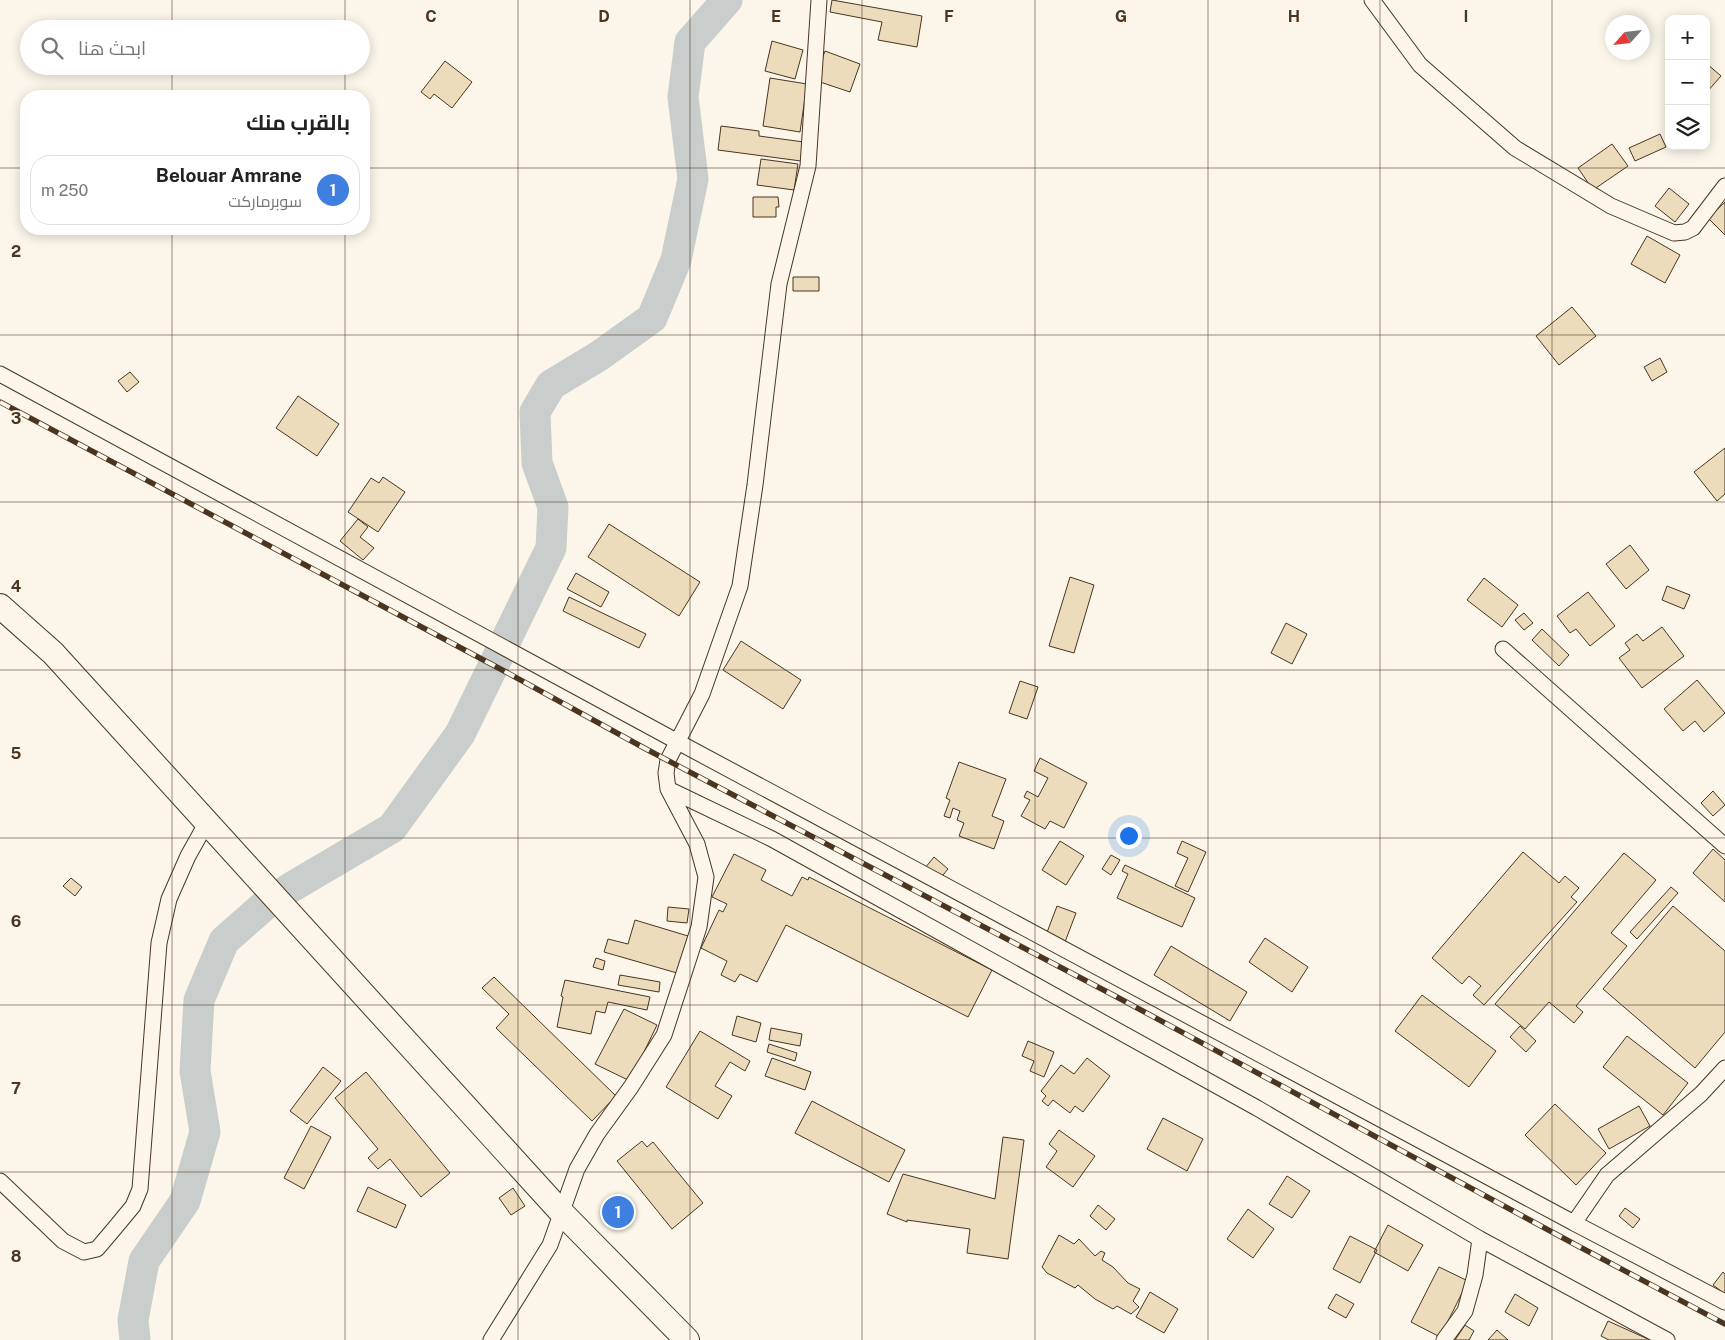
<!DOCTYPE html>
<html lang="ar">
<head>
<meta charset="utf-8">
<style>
	:root { --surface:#fff; --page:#f6f6f6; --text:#222; --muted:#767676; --line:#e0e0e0; --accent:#1a73e8 }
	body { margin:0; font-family:"Public Sans",Cairo,sans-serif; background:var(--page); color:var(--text); direction:rtl }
	.controls { position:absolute; right:15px; top:15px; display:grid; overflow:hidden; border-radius:10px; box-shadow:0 2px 12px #0003 }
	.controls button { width:45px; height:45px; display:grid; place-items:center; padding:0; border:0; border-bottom:1px solid var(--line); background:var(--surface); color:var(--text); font:25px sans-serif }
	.compass { position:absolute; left:1605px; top:15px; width:45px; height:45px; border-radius:50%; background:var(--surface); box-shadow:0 2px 12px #0003; rotate:243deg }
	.you { position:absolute; left:1128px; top:835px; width:18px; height:18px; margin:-12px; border:4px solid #fff; border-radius:50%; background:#1a73e8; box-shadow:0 0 0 8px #1a73e833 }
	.badge { display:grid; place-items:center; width:32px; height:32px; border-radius:50%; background:var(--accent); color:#fff; font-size:16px; font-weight:700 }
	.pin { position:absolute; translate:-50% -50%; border:2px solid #fff; box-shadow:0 1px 5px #0006 }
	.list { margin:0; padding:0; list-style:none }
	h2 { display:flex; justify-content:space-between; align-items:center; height:65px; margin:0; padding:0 20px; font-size:21px }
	h2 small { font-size:16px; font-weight:400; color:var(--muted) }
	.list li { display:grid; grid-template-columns:32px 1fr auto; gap:15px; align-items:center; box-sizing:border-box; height:70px; margin:0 10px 10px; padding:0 10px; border:1px solid var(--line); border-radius:20px }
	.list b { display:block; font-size:19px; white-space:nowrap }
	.list p { margin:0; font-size:16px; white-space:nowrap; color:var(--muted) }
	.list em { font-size:16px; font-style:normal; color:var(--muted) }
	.icon { flex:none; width:28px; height:28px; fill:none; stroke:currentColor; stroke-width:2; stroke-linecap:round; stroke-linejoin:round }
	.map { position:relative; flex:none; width:1725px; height:1340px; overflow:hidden; direction:ltr }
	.search { position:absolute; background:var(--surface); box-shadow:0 2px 12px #0003; left:20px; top:20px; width:350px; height:55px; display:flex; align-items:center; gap:12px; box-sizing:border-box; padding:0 18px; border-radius:28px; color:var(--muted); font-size:19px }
	.panel { position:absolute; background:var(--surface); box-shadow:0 2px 12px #0003; left:20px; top:90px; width:350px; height:145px; border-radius:20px; direction:rtl }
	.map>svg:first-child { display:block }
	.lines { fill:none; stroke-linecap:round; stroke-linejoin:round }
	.river { stroke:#c9cecd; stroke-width:31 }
	.building { fill:#ecdcbc; stroke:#4a3520 }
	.street-casing { stroke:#4a3520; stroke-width:17 }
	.primary-casing { stroke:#4a3520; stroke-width:26 }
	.street { stroke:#fbf6e9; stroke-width:15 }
	.primary { stroke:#fbf6e9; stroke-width:24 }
	.rail-casing { stroke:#4a3520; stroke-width:5.5 }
	.rail { stroke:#fbf6e9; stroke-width:4; stroke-dasharray:11; stroke-linecap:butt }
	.grid { fill:none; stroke:#4a3520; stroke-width:1; stroke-opacity:0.55 }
	.grid-label { font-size:16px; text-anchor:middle; font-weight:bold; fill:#4a3520; stroke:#fbf6e9; stroke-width:4; stroke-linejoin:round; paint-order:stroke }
</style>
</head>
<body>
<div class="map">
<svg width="1725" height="1340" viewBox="0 0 1725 1340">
	<rect width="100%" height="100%" fill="#fbf6e9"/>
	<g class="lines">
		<!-- river -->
		<path class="river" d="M135 1340 133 1320 144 1261 185 1201 205 1132 195 1071 199 1000 224 941 265 905 290 888 392 828 460 734 551 548 553 507 537 463 535 412 551 385 599 356 652 318 676 260 693 179 683 97 690 42 727 0"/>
	</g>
	<!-- building -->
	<path class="building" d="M832 0 922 16 917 47 878 40 882 22 830 12Z
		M772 41 803 50 795 79 765 71Z
		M825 51 860 64 850 92 814 80Z
		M445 61 472 82 452 108 434 94 430 99 421 92Z
		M1706 63 1721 76 1706 93Z
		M770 78 807 84 800 132 763 126Z
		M721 126 759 131V136L804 142 801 161 718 150Z
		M1660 134 1666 147 1635 161 1629 148Z
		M1612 144 1628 166 1593 190 1578 168Z
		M761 159 798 164 794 190 757 185Z
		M1669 188 1689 204 1675 222 1655 206Z
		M753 197H778L779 207H776V217H753Z
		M1725 202V235L1708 218Z
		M1647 236 1680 255 1665 283 1631 264Z
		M793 277H819V291H793Z
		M1572 307 1596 336 1559 365 1536 336Z
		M1660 358 1667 372 1652 381 1644 367Z
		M130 372 139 382 127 392 118 381Z
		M298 396 339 424 317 456 276 428Z
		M1725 448V494L1717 501 1694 472Z
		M383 477 405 492 378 532 348 512 371 478 379 483Z
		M358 519 368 527 360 537 374 548 363 560 340 541Z
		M609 524 700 582 679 616 588 557Z
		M1630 545 1649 570 1626 589 1606 564Z
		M576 573 609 592 601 607 567 589Z
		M1070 577 1094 585 1074 653 1049 646Z
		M1484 578 1518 605 1502 627 1467 600Z
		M1667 586 1690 595 1684 609 1662 600Z
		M1588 592 1615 626 1590 646 1576 629 1570 633 1557 616Z
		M569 597 646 634 639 648 563 611Z
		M1524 613 1533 623 1524 630 1515 620Z
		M1286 623 1307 634 1292 664 1271 653Z
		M1662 627 1684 656 1642 688 1619 658 1630 650 1625 643 1637 634 1643 641Z
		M1542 629 1569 655 1559 666 1532 640Z
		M741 641 801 680 783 709 723 670Z
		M1697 680 1725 713 1704 732 1695 721 1683 731 1664 709Z
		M1020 681 1038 687 1027 719 1009 713Z
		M1040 758 1087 783 1064 828 1050 821 1045 829 1021 816 1030 800 1024 797 1027 791 1038 797 1048 778 1034 771Z
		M959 762 1006 779 992 816 1004 821 994 849 959 836 964 823 957 820 960 811 953 808 950 818 944 816 950 800 946 798Z
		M1713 791 1725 805 1713 816 1701 803Z
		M1060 841 1084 856 1066 885 1042 870Z
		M1182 841 1206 852 1188 892 1175 886 1188 858 1177 853Z
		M1713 849 1725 860V902L1693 873Z
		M1523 852 1559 883 1565 876 1579 888 1571 897 1577 902 1484 1005 1473 995 1481 986 1469 976 1462 984 1432 958Z
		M1624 853 1656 880 1611 933 1627 946 1576 1006 1583 1012 1574 1023 1549 1002 1525 1029 1495 1004Z
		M734 854 766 870 761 880 792 896 802 877 808 880 809 877 992 970 968 1017 786 925 757 982 740 974 735 982 721 975 727 961 701 948 719 910 723 912 727 904 712 897Z
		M1111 855 1120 860 1111 875 1102 869Z
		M934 857 948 869 939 880 925 868Z
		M1125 865 1195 898 1182 927 1117 898 1128 874 1122 871Z
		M71 878 82 887 75 896 63 886Z
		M1671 887 1678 893 1637 939 1630 932Z
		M1057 906 1076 913 1065 942 1046 935Z
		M1673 906 1725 951V1032L1695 1068 1603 989Z
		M668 907 689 909 687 923 667 921Z
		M635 920 688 936 677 973 604 952 608 939 628 944Z
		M1265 938 1308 967 1292 992 1249 962Z
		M1171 946 1247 992 1230 1021 1154 975Z
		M596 958 605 961 603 970 593 967Z
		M620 975 660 982 659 992 618 985Z
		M494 977 616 1096 592 1121 496 1028 509 1014 482 988Z
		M565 980 650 997 647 1010 608 1002 605 1013 596 1011 591 1034 557 1027 563 997 561 996Z
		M1422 995 1496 1051 1469 1087 1395 1031Z
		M624 1009 657 1025 630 1081 595 1064Z
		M737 1016 761 1023 756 1042 732 1035Z
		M1520 1026 1536 1041 1526 1052 1510 1037Z
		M771 1028 802 1034 800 1046 769 1040Z
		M700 1031 750 1061 745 1071 730 1062 715 1086 732 1096 718 1119 666 1087Z
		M1627 1036 1688 1083 1663 1115 1603 1067Z
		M1028 1041 1054 1052 1044 1077 1030 1071 1034 1061 1022 1056Z
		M769 1044 797 1053 795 1061 767 1052Z
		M772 1058 811 1072 805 1090 765 1076Z
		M1087 1058 1110 1076 1083 1112 1075 1106 1070 1113 1053 1100 1048 1106 1042 1101 1046 1096 1041 1091 1061 1065 1074 1074Z
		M323 1067 341 1081 307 1124 290 1111Z
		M366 1072 450 1173 421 1197 390 1159 378 1169 368 1158 378 1149 335 1098Z
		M812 1101 905 1150 889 1182 795 1133Z
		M1555 1104 1606 1153 1576 1185 1525 1135Z
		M1639 1106 1650 1126 1609 1149 1598 1129Z
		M1163 1118 1203 1139 1187 1171 1147 1149Z
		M311 1126 331 1137 304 1189 284 1178Z
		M1059 1130 1095 1156 1073 1187 1046 1167 1057 1151 1049 1144Z
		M1003 1137 1024 1140 1008 1259 967 1253 970 1229 907 1220V1222L887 1214 903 1174 995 1199Z
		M642 1141 647 1147 653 1142 703 1203 672 1229 617 1161Z
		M1287 1176 1310 1191 1292 1218 1269 1204Z
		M368 1187 406 1205 396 1228 357 1211Z
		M513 1188 525 1206 511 1215 499 1198Z
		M1098 1205 1115 1219 1106 1230 1090 1216Z
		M1625 1208 1640 1219 1633 1228 1619 1216Z
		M1248 1209 1274 1229 1253 1258 1227 1239Z
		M1388 1225 1423 1245 1408 1271 1374 1252Z
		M1059 1235 1074 1244 1079 1239 1095 1256 1101 1251 1105 1253 1102 1260 1113 1267 1128 1283 1140 1289 1133 1301 1139 1307 1131 1314 1117 1306 1113 1309 1095 1299 1078 1285 1075 1288 1047 1273 1042 1267Z
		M1350 1236 1377 1250 1360 1283 1333 1269Z
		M1439 1267 1468 1281 1440 1337 1411 1322Z
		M1723 1272 1725 1274V1294L1713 1285Z
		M1150 1292 1178 1309 1164 1333 1136 1317Z
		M1336 1294 1354 1304 1346 1318 1328 1308Z
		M1515 1294 1538 1308 1529 1326 1505 1312Z
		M1608 1321 1650 1340H1609L1601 1336Z
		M1465 1325 1474 1331 1469 1340H1455Z
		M1497 1330 1508 1340H1488Z"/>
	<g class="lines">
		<!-- street casing -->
		<g class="street-casing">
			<path id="street" d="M1372 0 1420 65 1515 148 1611 206 1674 233 1685 232 1693 228 1725 186
				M0 374 678 742 1574 1223 1607 1175 1701 1094 1725 1068
				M1503 649 1725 846
				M668 789 772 839 1257 1108 1480 1239 1667 1340
				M0 1181 63 1241 84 1252 97 1249 114 1229 133 1206 140 1189 159 943 169 899 188 856 207 822
				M1574 1223 1725 1302
				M491 1340 550 1245 577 1169 597 1134 631 1087 664 1035 699 927 706 877 697 844 668 789 666 773 668 760 702 694 740 586 755 485 779 284 808 166 819 0
				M1444 1340 1465 1311 1475 1275 1480 1239"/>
		</g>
		<!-- primary casing -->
		<g class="primary-casing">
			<path id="primary" d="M0 606 53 653 562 1213 687 1340"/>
		</g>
		<!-- street -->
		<use href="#street" class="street"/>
		<!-- primary -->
		<use href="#primary" class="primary"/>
		<!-- rail casing -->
		<g class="rail-casing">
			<path id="rail" d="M0 402 506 672 646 749 1115 996 1578 1246 1725 1324"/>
		</g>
		<!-- rail -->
		<use href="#rail" class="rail"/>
	</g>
	<!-- grid -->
	<path class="grid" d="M172 0V29M345 0V29M518 0V1340M690 0V1340M862 0V1340M1035 0V1340M1208 0V1340M1380 0V1340M1552 0V1340M172 66V96M345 66V96M0 168H26M364 168H1725M172 229V1340M345 229V1340M0 335H1725M0 502H1725M0 670H1725M0 838H1725M0 1005H1725M0 1172H1725"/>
	<g class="grid-label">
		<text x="431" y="22">C</text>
		<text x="604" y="22">D</text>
		<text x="776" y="22">E</text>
		<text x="949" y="22">F</text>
		<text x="1121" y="22">G</text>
		<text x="1294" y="22">H</text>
		<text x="1466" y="22">I</text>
		<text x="16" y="257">2</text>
		<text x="16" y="424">3</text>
		<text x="16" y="592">4</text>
		<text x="16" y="759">5</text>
		<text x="16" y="927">6</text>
		<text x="16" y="1094">7</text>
		<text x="16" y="1262">8</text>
	</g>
</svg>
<div class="controls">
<button>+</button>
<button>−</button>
<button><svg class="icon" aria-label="layers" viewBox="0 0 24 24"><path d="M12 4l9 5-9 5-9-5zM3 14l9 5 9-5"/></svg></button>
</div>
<svg class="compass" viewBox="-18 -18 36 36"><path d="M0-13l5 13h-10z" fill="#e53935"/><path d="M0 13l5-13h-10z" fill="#767676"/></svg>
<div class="you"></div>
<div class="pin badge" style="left:618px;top:1212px;background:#3f7fe0">1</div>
<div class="search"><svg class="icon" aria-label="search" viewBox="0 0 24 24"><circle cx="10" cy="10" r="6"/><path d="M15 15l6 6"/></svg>ابحث هنا</div>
<section class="panel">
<h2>بالقرب منك<small></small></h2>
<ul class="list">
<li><span class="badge" style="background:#3f7fe0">1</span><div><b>Belouar Amrane</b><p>سوبرماركت</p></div><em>250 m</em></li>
</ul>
</section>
</div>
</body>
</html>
